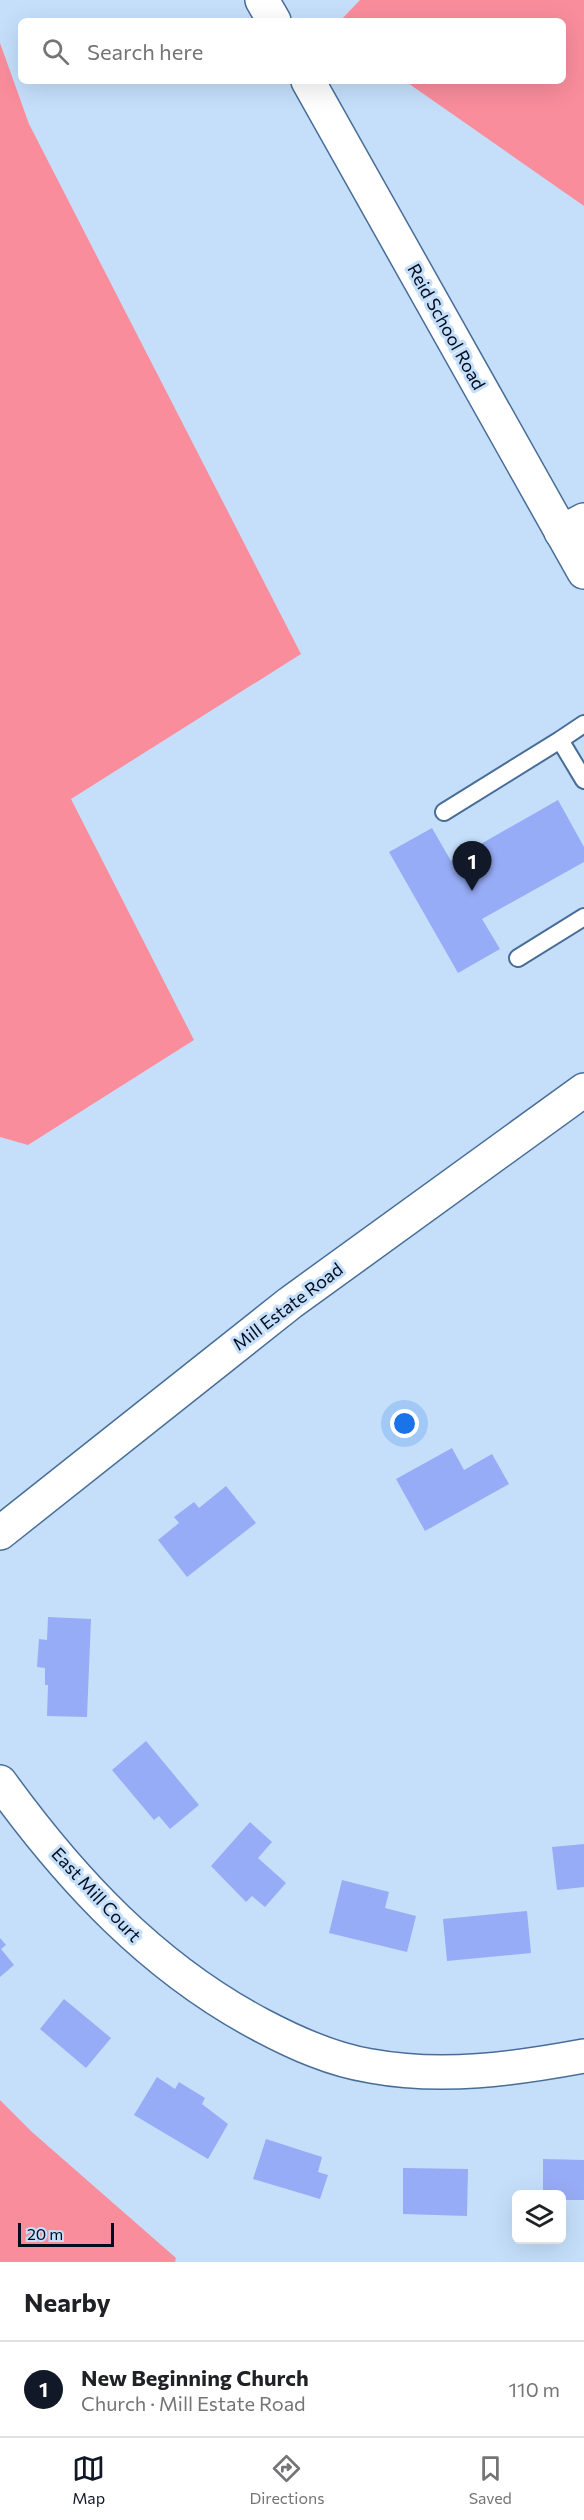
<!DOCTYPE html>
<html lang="en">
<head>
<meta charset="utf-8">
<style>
	:root { --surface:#fff; --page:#f2f2f2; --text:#202124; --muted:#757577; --line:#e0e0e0; --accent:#111827 }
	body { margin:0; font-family:Commissioner,sans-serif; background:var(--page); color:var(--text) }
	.controls { position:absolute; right:18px; bottom:18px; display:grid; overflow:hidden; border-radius:9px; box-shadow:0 6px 24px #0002 }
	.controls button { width:54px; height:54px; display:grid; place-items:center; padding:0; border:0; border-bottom:2px solid var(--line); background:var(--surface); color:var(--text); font:30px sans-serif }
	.scale { position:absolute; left:18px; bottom:15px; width:96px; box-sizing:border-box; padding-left:6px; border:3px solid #010d1d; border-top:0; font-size:16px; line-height:21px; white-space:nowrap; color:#010d1d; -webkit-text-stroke:4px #c5dffb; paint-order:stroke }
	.you { position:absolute; left:405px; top:1424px; width:21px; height:21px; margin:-15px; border:4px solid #fff; border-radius:50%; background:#1a73e8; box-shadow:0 0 0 9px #1a73e833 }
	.badge { display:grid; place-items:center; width:39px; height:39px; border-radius:50%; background:var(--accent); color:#fff; font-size:20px; font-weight:700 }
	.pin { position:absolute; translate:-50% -50px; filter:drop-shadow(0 2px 3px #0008) }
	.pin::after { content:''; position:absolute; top:32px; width:21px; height:18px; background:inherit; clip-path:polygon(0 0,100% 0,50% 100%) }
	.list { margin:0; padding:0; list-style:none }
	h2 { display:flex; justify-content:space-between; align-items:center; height:78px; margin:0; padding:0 24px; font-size:26px }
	h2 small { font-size:20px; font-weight:400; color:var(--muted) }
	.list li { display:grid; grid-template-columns:39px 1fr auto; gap:18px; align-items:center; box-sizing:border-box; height:96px; padding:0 24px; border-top:2px solid var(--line) }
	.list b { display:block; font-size:22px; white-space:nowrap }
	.list p { margin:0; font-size:20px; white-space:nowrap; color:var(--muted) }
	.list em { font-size:20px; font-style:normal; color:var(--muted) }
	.icon { flex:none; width:33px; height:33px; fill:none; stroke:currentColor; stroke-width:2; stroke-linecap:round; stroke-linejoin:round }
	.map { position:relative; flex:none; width:584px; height:2262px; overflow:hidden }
	.search { position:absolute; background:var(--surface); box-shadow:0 6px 24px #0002; left:18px; right:18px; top:18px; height:66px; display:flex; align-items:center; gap:15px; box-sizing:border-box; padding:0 21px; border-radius:9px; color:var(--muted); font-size:22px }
	.sheet { height:174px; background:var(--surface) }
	nav { display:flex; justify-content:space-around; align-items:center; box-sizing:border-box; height:84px; border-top:2px solid var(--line); background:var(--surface); font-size:16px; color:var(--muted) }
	nav a { display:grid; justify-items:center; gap:3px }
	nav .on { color:var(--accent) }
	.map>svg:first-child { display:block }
	.green { fill:#f98d9c }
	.building { fill:#97acf6 }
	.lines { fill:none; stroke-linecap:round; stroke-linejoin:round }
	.lane-casing { stroke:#486e98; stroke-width:20 }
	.street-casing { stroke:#486e98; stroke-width:36 }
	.secondary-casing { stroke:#486e98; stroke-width:36 }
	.lane { stroke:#fff; stroke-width:16 }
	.street { stroke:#fff; stroke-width:33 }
	.secondary { stroke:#fff; stroke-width:33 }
	.labels { text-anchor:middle; stroke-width:6; stroke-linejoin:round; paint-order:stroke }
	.street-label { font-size:18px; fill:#010d1d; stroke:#c5dffb }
</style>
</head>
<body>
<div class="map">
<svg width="584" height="2262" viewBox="0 0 584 2262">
	<rect width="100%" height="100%" fill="#c5dffb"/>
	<!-- green -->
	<path class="green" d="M360 0H584V206L405 81H563V21H340Z
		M0 43 29 124 301 654 71 799 194 1040 28 1145 0 1137Z
		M0 2100 32 2132 176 2258 175 2262H0Z"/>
	<!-- building -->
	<path class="building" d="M558 800 584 847V862L482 919 500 949 458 973 389 852 432 828 451 861Z
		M452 1448 464 1470 492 1454 509 1484 425 1531 396 1479Z
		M226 1486 256 1523 187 1577 158 1540 179 1523 174 1517 194 1502 199 1508Z
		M48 1617 91 1619 87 1717 47 1716 48 1685H45V1668L37 1667 39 1639 47 1640Z
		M146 1741 199 1805 170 1829 159 1816 154 1820 112 1770Z
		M250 1822 272 1842 258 1858 286 1883 265 1907 252 1896 246 1902 211 1866Z
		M584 1844V1887L557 1890 552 1847Z
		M342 1880 389 1892 385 1908 416 1916 407 1952 329 1933Z
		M527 1911 531 1953 447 1961 443 1919Z
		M0 1938 6 1945 1 1949 14 1965 0 1977Z
		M64 1999 111 2038 86 2068 40 2029Z
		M157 2077 175 2089 179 2082 205 2098 202 2104 228 2124 208 2159 134 2115Z
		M266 2139 322 2157 318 2172 328 2175 320 2199 253 2179Z
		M543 2159 584 2160V2200H562V2194H543Z
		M403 2168 468 2169 467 2216 403 2214Z"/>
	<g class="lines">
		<!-- lane casing -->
		<g class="lane-casing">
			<path id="lane" d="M584 724 560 740 584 780
				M444 812 560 740
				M518 958 584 917"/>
		</g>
		<!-- street casing -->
		<g class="street-casing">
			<path id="street" d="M561 532 584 520
				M0 1533 290 1303 584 1090
				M0 1782C71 1880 153 1968 261 2025 295 2043 332 2060 371 2066 442 2079 514 2069 584 2056"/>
		</g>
		<!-- secondary casing -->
		<g class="secondary-casing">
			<path id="secondary" d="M262 0 274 21
				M308 81 584 572"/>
		</g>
		<!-- lane -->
		<use href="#lane" class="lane"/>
		<!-- street -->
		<use href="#street" class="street"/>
		<!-- secondary -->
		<use href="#secondary" class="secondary"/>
	</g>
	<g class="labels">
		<!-- street labels -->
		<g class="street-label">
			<text transform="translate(446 327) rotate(61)" y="6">Reid School Road</text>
			<text transform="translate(288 1307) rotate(-37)" y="6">Mill Estate Road</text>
			<text transform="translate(96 1895) rotate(47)" y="6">East Mill Court</text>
		</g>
	</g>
</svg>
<div class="controls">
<button><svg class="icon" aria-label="layers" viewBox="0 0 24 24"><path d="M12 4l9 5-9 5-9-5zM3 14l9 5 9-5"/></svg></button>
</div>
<div class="scale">20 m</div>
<div class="you"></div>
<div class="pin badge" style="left:472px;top:891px">1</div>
<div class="search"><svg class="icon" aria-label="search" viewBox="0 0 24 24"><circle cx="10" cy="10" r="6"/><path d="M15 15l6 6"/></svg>Search here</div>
</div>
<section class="sheet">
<h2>Nearby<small></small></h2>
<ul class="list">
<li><span class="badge">1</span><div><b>New Beginning Church</b><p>Church · Mill Estate Road</p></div><em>110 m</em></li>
</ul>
</section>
<nav>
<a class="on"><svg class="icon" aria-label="map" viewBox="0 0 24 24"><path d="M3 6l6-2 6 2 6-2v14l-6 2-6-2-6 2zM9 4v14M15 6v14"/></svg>Map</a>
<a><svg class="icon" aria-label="directions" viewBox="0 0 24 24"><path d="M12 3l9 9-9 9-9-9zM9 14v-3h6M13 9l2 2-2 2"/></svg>Directions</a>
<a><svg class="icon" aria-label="saved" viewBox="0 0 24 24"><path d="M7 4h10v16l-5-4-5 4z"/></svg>Saved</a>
</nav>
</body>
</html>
